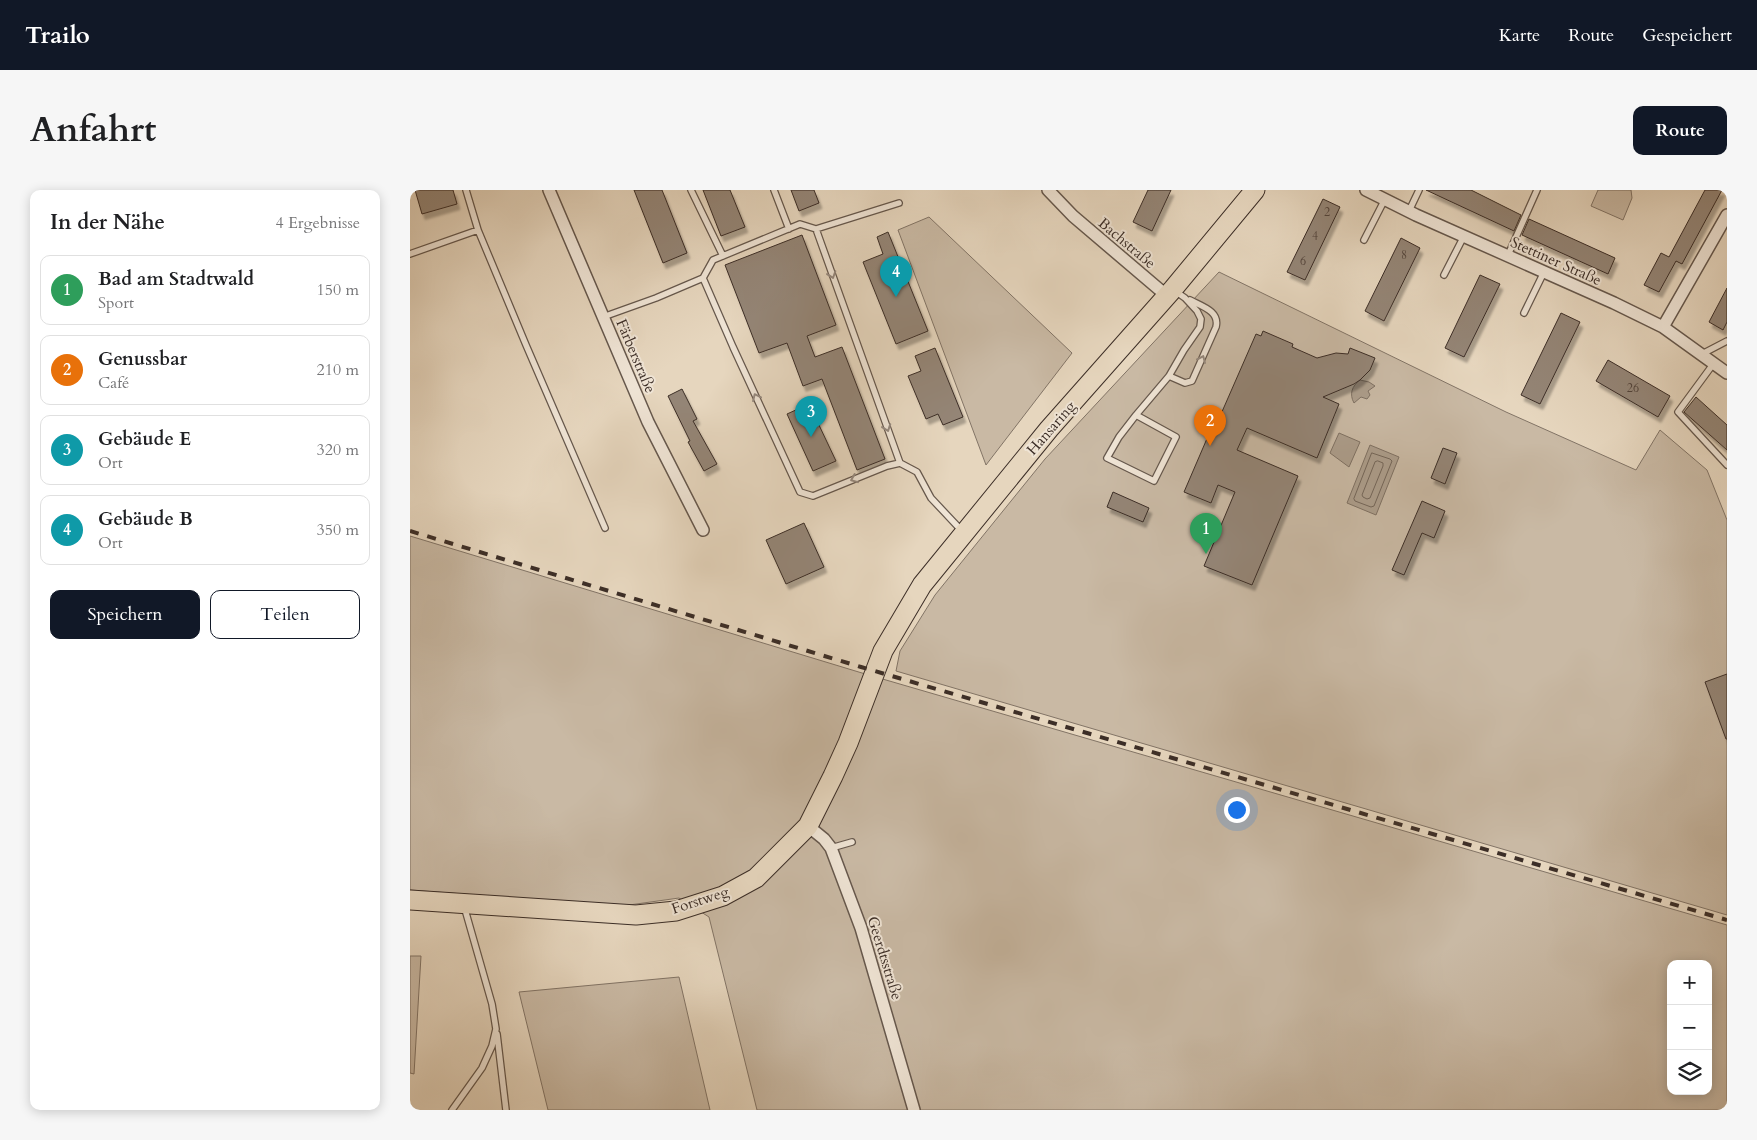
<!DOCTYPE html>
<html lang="de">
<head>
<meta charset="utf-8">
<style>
	:root { --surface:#fff; --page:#f6f6f6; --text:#202124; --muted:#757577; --line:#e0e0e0; --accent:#111827 }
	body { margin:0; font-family:Cardo,serif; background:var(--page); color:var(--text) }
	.controls { position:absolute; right:15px; bottom:15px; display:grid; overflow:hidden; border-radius:10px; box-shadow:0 2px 12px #0003 }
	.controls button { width:45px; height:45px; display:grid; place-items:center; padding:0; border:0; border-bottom:1px solid var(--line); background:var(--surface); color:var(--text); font:25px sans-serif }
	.you { position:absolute; left:826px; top:619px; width:18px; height:18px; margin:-12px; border:4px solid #fff; border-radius:50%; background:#1a73e8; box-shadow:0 0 0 8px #1a73e833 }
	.badge { display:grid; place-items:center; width:32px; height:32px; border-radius:50%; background:var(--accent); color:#fff; font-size:16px; font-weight:700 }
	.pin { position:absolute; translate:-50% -41px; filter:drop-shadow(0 1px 2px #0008) }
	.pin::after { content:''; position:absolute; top:26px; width:18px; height:15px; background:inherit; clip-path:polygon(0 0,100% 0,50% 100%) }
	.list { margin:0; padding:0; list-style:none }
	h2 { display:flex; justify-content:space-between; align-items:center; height:65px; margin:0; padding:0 20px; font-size:21px }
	h2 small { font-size:16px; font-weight:400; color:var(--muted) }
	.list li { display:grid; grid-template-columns:32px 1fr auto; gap:15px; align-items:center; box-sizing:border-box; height:70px; margin:0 10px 10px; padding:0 10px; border:1px solid var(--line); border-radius:10px }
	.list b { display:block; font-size:19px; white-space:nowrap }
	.list p { margin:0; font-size:16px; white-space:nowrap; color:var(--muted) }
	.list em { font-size:16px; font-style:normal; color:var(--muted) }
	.actions { display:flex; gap:10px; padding:15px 20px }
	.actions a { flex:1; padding:11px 0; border:1px solid var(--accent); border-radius:10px; text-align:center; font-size:18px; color:var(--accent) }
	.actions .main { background:var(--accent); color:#fff }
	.icon { flex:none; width:28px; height:28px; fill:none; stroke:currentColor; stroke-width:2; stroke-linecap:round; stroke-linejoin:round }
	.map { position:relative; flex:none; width:1317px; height:920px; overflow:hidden; border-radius:10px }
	header { display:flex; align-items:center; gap:30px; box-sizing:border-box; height:70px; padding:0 25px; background:var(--accent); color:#fff }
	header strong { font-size:24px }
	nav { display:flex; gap:28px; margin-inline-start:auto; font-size:18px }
	.intro { display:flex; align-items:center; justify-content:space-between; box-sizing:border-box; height:120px; padding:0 30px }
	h1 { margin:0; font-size:35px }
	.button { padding:12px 22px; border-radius:10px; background:var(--accent); color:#fff; font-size:18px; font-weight:700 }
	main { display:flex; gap:30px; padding:0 30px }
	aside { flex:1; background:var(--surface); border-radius:10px; box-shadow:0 2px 12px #0003 }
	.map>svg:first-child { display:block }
	.green { fill:#c9b9a4; stroke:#827466; fill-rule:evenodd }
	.water { fill:#ac9d8b; stroke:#7f7163 }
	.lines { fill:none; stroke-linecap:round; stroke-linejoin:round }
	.shore { stroke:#746659; stroke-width:1 }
	.building { fill:#948576; stroke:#3c2e27; filter:url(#shadow) }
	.lane-casing { stroke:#66584d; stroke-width:8 }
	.street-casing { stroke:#66584d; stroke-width:14 }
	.primary-casing { stroke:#3c2e27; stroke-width:21 }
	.lane { stroke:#efe4d5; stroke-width:5.5 }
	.street { stroke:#efe4d5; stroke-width:11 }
	.primary { stroke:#e6d6be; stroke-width:19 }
	.rail { stroke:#3c2e27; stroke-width:4; stroke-dasharray:9 9; stroke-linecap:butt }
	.oneway { stroke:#96897e }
	.labels { text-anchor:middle; stroke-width:4; stroke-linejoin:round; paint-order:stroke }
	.number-label { font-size:12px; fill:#52443b }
	.street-label { font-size:15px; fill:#3c2e27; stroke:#efe4d5 }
</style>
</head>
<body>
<header>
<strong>Trailo</strong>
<nav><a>Karte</a><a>Route</a><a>Gespeichert</a></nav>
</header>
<div class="intro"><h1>Anfahrt</h1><a class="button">Route</a></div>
<main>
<aside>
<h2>In der Nähe<small>4 Ergebnisse</small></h2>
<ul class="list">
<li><span class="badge" style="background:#2e9e5b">1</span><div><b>Bad am Stadtwald</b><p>Sport</p></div><em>150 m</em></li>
<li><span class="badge" style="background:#e8710a">2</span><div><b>Genussbar</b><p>Café</p></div><em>210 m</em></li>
<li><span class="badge" style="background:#0f9aa8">3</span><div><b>Gebäude E</b><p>Ort</p></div><em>320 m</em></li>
<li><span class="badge" style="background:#0f9aa8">4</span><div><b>Gebäude B</b><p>Ort</p></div><em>350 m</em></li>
</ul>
<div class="actions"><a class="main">Speichern</a><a>Teilen</a></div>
</aside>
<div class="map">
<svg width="1317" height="920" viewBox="0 0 1317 920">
	<defs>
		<filter id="shadow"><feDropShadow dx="3" dy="5.5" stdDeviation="1" flood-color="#0004"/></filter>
	</defs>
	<rect width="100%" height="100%" fill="#e6d6be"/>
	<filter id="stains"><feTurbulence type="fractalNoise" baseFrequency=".004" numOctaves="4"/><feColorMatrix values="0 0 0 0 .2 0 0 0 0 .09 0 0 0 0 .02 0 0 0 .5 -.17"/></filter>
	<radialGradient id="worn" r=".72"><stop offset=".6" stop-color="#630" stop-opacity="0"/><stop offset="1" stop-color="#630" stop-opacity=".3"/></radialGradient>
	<!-- green -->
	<path class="green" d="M1188 0H1221L1222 8 1213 30 1181 16Z
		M519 27 662 163 576 275 488 40Z
		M809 82 1096 222 1226 280 1250 240 1297 280 1317 330V725L486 481 490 461 525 405 635 269Z
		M0 346 452 483 1317 735V920H347L299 727 269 708 212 716 0 700ZM1261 774H1298V901H1261Z
		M0 766H11L4 884 0 883Z
		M269 787 300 920H138L109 802Z"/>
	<!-- water -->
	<path class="water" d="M950 190 959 192 965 196 958 201 960 205 957 209 951 207 944 213C939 204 942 196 950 190Z
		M929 243 950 252 939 277 920 263Z
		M960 255 989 267 966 325 937 313Z"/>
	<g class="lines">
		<!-- shore -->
		<path class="shore" d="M962 263 980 269 982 271 964 316 961 317 945 311 944 309Z
			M968 271 973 273V276L960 308 957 309 953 307 952 305 965 272Z"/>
	</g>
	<!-- building -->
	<path class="building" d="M5 0H43L47 14 12 24Z
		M224 0H252L277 63 253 73Z
		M293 0H320L335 37 311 46Z
		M381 0H404L409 13 389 21Z
		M738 0H761L742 41 723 32Z
		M1016 0H1061L1111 25 1104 41Z
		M1295 0H1312L1272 74 1266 71 1249 102 1234 95 1251 63 1259 67Z
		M913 9 930 17 895 90 877 82Z
		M1119 29 1205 68 1198 84 1112 45Z
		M478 42 518 141 486 154 453 72 473 64 467 47Z
		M392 45 426 135 397 146 405 167 432 157 475 269 447 280 412 189 393 196 377 153 349 163 315 75Z
		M991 48 1010 58 974 131 955 121Z
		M1070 85 1090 94 1054 167 1035 158Z
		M1317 98V132L1313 140 1299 132Z
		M1151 123 1170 132 1130 214 1111 205Z
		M853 141 883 154 882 157 907 168 926 163 938 164 940 158 965 168 960 180 950 190 944 194 913 207 929 214 907 268 837 238 827 260 888 286 842 395 794 376 825 302 808 295 801 313 774 302 808 223 811 224 846 144 851 146Z
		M525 158 553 227 533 235 528 224 516 229 498 186 511 181 505 166Z
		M1198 170 1260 206 1248 227 1186 191Z
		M272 199 287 229 283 231 307 274 294 281 278 252 280 251 258 206Z
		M1286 207 1317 235V260L1274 222Z
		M399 214 426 271 403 281 377 224Z
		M1033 258 1047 263 1035 294 1021 288Z
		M703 302 739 318 733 332 697 317Z
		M1012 311 1035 321 1024 348 1012 343 994 385 982 380Z
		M394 333 414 377 376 394 356 350Z
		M1317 484V549H1316L1295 492Z"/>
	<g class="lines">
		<!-- lane casing -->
		<g class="lane-casing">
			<path id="lane" d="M56 0 68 40
				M281 0 313 66
				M364 0 379 39
				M999 21 1009 0
				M406 39 490 273 507 282 521 308 552 341
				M954 50 975 9
				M0 64 68 40 116 155 195 338
				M1098 65 1127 0
				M1034 85 1054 46
				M293 88 323 157 390 302 403 306 477 276 490 273
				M1114 123 1134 82
				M193 127 246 108 293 88 303 70 390 34 406 39 489 13
				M1292 164 1317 151
				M1304 173 1268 222 1317 275
				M759 186 775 193 782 191 806 137C810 121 791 116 780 110
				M726 225 709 247 697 268 744 291 766 247 726 225 759 186 774 160 790 137 791 129 787 121 775 108 765 101
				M421 658 442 652
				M87 844 96 920
				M42 920 72 878 82 856 86 839 82 814 54 716"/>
		</g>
		<!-- street casing -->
		<g class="street-casing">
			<path id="street" d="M139 0 238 232 293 340
				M638 0 663 26 757 106
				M956 0 1006 25 1204 113 1253 137 1317 183
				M1253 137 1317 25
				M398 636 414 649 421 658 451 738 504 920"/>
		</g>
		<!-- primary casing -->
		<g class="primary-casing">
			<path id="primary" d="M0 710 226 725 266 721 313 706 346 688 398 636 423 586 438 553 473 461 512 395 639 239 763 99 845 0"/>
		</g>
		<!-- lane -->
		<use href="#lane" class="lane"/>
		<!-- street -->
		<use href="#street" class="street"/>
		<!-- primary -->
		<use href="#primary" class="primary"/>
		<!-- rail -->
		<path class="rail" d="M0 341 451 477 1317 730"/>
	</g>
	<!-- one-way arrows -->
	<defs><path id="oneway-chevron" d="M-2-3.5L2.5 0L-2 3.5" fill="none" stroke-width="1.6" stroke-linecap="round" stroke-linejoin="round" transform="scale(1.25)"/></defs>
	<g class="oneway">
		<use href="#oneway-chevron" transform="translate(422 85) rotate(71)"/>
		<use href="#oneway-chevron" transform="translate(792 169) rotate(-66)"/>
		<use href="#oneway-chevron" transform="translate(346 207) rotate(-115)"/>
		<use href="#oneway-chevron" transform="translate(477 238) rotate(70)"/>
		<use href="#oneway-chevron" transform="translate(444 289) rotate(158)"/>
	</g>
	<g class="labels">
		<!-- number labels -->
		<g class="number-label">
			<text x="917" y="26">2</text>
			<text x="905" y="50">4</text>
			<text x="994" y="69">8</text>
			<text x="893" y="75">6</text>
			<text x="1223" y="202">26</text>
		</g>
		<!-- street labels -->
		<g class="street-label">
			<text transform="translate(717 53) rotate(40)" y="5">Bachstraße</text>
			<text transform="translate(1146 71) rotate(24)" y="5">Stettiner Straße</text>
			<text transform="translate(226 166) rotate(67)" y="5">Färberstraße</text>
			<text transform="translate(641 238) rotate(-49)" y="5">Hansaring</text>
			<text transform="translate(290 710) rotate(-18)" y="5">Forstweg</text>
			<text transform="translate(475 768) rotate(73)" y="5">Geerdtsstraße</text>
		</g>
	</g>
	<rect width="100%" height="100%" filter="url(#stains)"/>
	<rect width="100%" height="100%" fill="url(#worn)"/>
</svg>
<div class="controls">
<button>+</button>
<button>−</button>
<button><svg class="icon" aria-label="layers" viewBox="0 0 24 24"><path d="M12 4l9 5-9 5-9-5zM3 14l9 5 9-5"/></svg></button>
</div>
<div class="you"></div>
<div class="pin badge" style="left:796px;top:364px;background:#2e9e5b">1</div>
<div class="pin badge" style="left:800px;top:256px;background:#e8710a">2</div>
<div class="pin badge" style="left:401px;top:247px;background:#0f9aa8">3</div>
<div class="pin badge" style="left:486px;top:107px;background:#0f9aa8">4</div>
</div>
</main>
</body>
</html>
